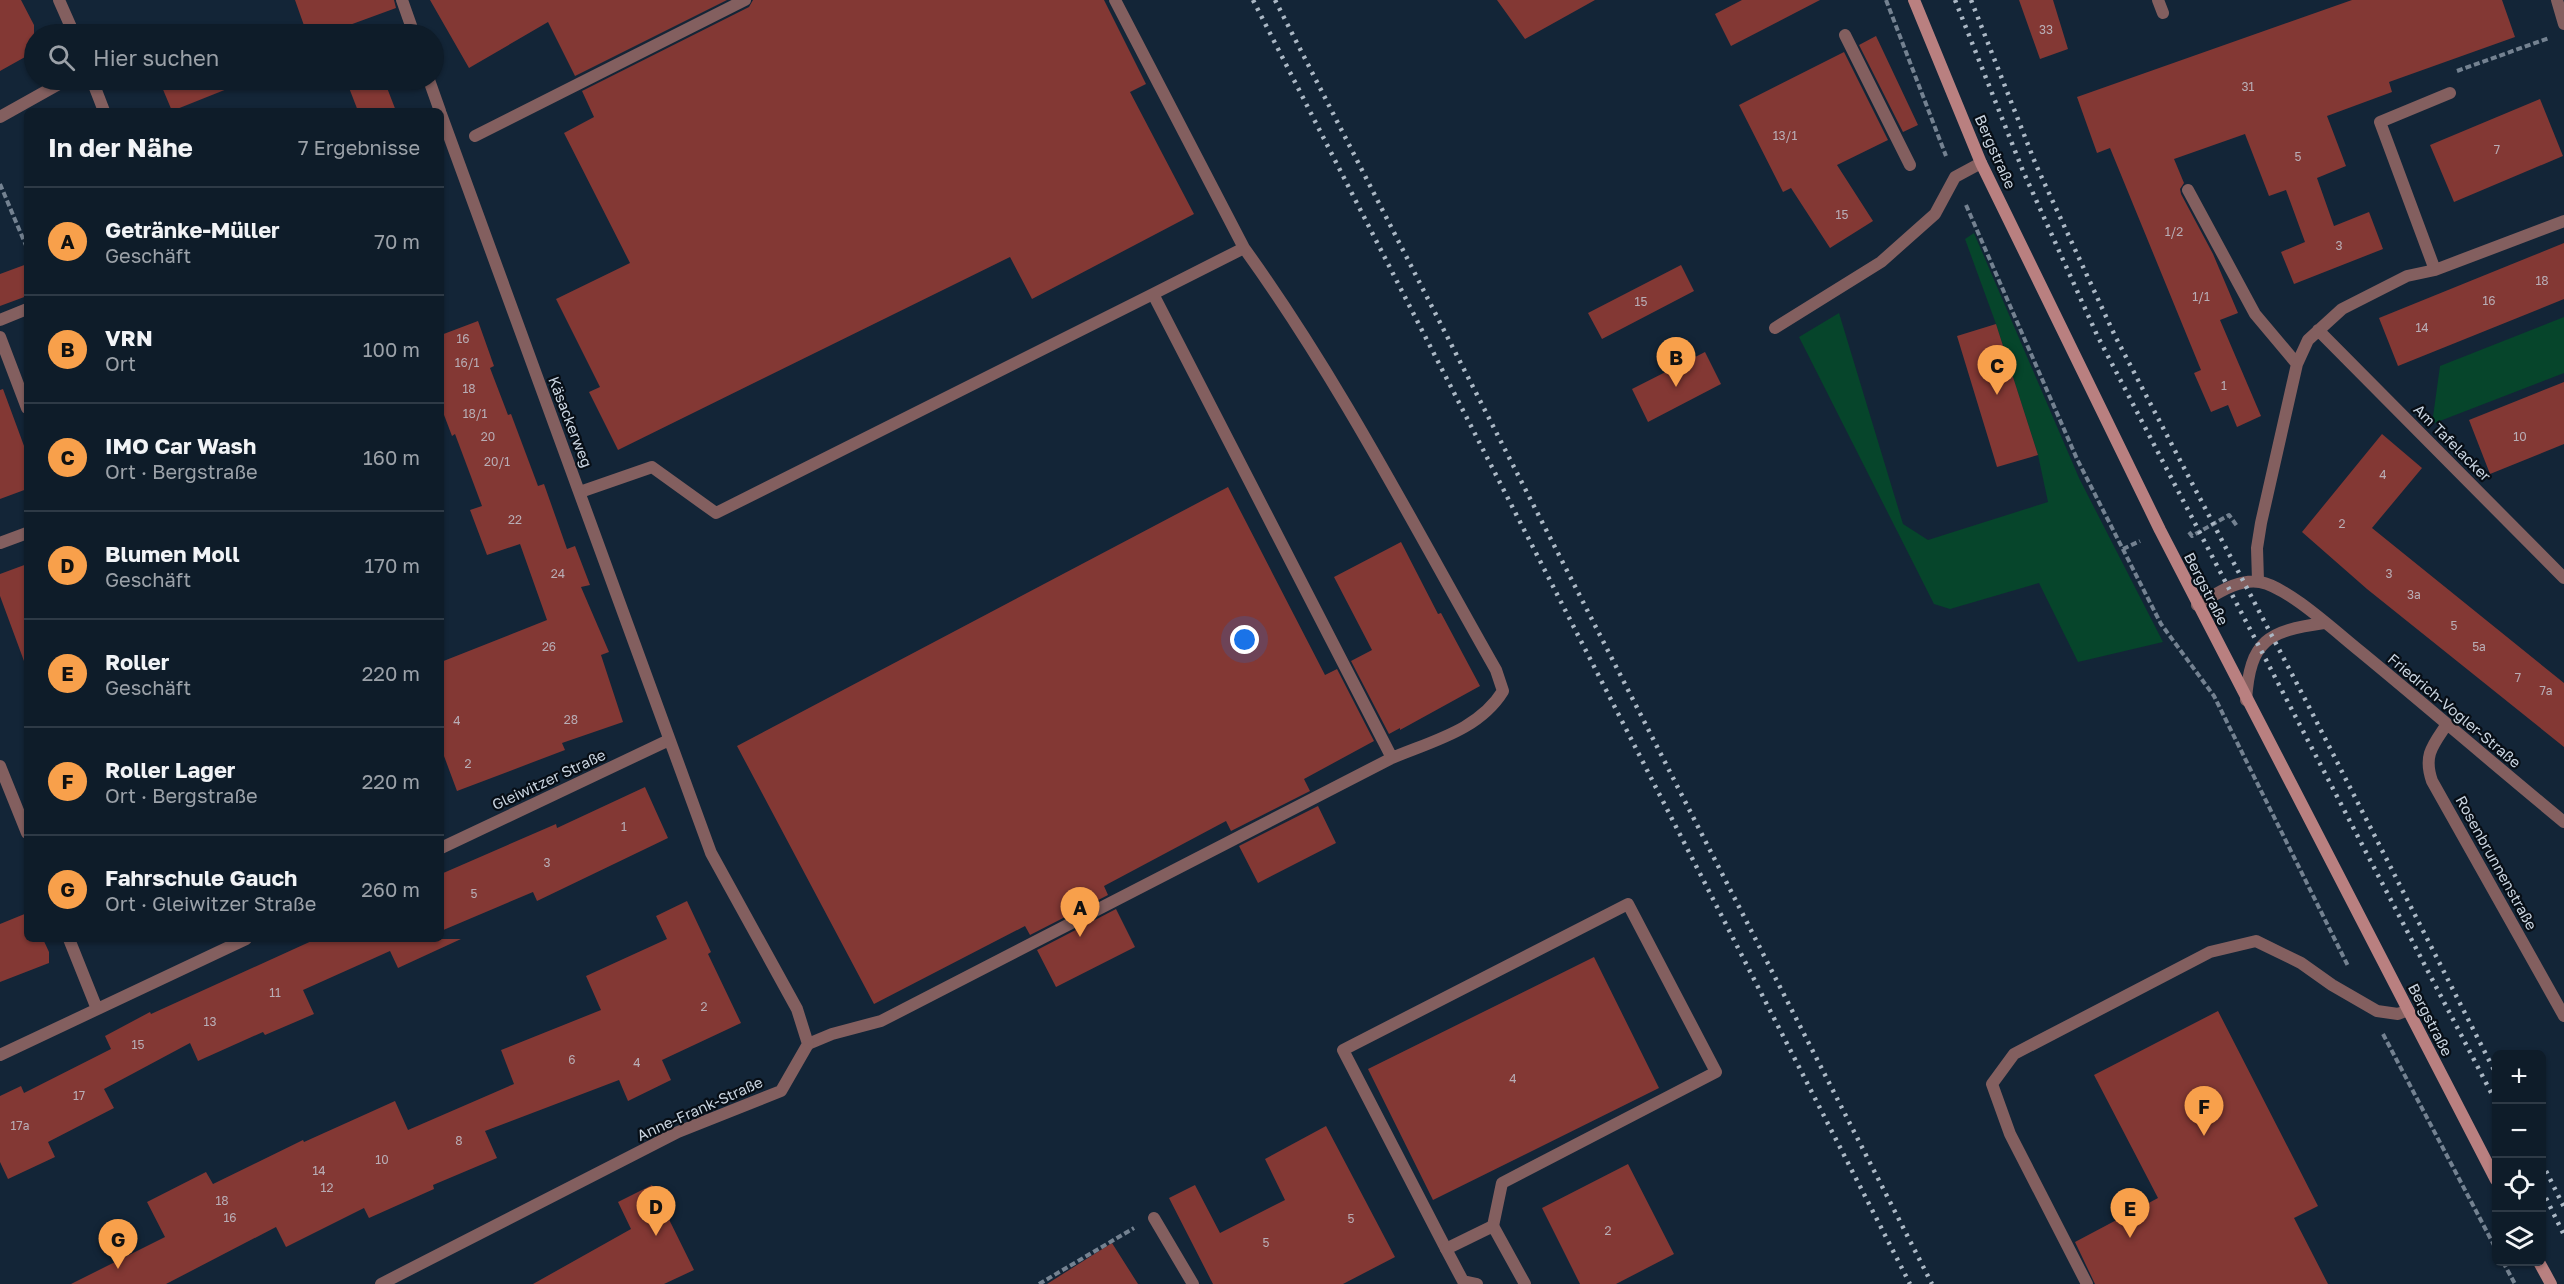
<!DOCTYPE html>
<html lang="de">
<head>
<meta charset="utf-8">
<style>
	:root { --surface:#0e1c29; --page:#1c2935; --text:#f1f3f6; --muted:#9ba1a8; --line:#2e3a46; --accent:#f8a04b }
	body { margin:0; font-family:"Golos Text",sans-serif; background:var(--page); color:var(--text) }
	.controls { position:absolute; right:18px; bottom:18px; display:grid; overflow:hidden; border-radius:9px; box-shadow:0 2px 4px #0004 }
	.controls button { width:54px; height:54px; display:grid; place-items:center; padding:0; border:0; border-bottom:2px solid var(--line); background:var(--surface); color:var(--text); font:30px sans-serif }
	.you { position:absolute; left:1245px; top:640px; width:21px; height:21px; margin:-15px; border:4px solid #fff; border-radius:50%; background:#1a73e8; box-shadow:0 0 0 9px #1a73e833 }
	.badge { display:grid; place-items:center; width:39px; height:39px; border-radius:50%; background:var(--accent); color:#111; font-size:20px; font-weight:700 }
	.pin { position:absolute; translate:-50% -50px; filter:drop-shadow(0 2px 3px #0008) }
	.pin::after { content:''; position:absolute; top:32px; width:21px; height:18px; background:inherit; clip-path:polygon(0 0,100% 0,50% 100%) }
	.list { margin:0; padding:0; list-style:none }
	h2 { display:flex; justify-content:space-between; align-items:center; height:78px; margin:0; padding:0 24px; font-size:26px }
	h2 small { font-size:20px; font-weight:400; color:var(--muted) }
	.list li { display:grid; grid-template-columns:39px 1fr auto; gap:18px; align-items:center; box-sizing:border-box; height:108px; padding:0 24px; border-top:2px solid var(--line) }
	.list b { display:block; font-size:22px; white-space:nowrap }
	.list p { margin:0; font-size:20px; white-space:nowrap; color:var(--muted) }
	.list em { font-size:20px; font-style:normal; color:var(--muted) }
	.icon { flex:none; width:33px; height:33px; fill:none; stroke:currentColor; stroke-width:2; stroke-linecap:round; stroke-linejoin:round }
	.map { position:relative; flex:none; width:2564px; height:1284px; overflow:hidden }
	.search { position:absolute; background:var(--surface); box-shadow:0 2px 4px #0004; left:24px; top:24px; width:420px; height:66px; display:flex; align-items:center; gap:15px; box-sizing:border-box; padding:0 21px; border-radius:33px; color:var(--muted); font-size:22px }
	.panel { position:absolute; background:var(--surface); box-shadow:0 2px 4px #0004; left:24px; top:108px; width:420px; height:834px; border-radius:9px }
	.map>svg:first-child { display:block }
	.green { fill:#06452b }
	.building { fill:#833834 }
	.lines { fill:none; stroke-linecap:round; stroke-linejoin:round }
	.path { stroke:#748291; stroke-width:4; stroke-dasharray:6 3; stroke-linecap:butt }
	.lane { stroke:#835f5f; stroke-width:12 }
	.street { stroke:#835f5f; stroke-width:12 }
	.secondary { stroke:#b98080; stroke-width:12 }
	.rail { stroke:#abb8c5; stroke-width:4.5; stroke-dasharray:3 6; stroke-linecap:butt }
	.labels { text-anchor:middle; stroke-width:4.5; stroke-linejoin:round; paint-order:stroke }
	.number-label { font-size:12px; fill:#b8adb5 }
	.street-label { font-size:15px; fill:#c9d4e0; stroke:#070e16 }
</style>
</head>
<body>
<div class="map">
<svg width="2564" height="1284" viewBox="0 0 2564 1284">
	<rect width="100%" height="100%" fill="#132537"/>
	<!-- green -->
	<path class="green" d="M1974 233 2079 478 2163 642 2078 662 2039 583 1950 609 1934 604 1799 337 1839 313 1903 524 1928 540 2048 502 2038 455 1996 324 1965 239Z
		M2564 317V373L2432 424 2440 366Z"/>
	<!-- building -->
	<path class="building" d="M0 0H21L34 25V52L0 71Z
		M295 0H394L396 8 325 34H307Z
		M430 0H727L575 76 548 22 469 68Z
		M753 0H1104L1146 84 1130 92 1194 214 1032 299 1010 257 618 450 589 392 600 387 556 299 630 263 564 133 594 117 582 91 749 7Z
		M1497 0H1595L1525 39Z
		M1742 0H1820L1731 46 1715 14Z
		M2019 0H2053L2068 49 2040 59Z
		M2352 0H2502L2515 37 2389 82 2392 92 2327 116 2346 166 2317 178 2334 226 2369 212 2383 249 2294 284 2281 252 2305 242 2286 190 2269 196 2245 134 2174 159 2184 183 2180 189 2181 194 2213 254 2238 313 2220 320 2261 416 2237 427 2228 405 2211 412 2194 373 2201 370 2110 148 2097 153 2077 97Z
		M1876 36 1918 125 1903 132 1859 45Z
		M1844 52 1888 140 1837 165 1873 221 1830 248 1791 188 1783 192 1739 105Z
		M159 80H247V81L172 111Z
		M346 80H384L396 111H358Z
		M2540 99 2563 156 2454 202 2430 145Z
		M2564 243V299L2398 366 2379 318Z
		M27 264V296L0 306V274Z
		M1681 265 1694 291 1602 339 1588 313Z
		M478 321 494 366 490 368 508 415 511 414 538 486 544 484 567 549 575 546 590 585 581 587 609 652 601 655 623 722 562 743 565 750 457 791 441 748V662L547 620 520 544 487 555 470 510 482 506 455 434 452 436 441 407V335Z
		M1996 324 2038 455 1997 467 1957 336Z
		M1705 352 1721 384 1648 422 1632 389Z
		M2564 382V444L2490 474 2469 420Z
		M3 389 27 454V489L0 499V390Z
		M2382 434 2422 468 2372 528 2564 683V747L2367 589 2302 532Z
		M1228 487 1325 675 1337 669 1374 741 1304 779 1310 791 1231 831 1226 821 1104 886 1108 895 1030 935 1025 926 874 1004 737 746Z
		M1401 542 1438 614 1441 613 1480 686 1400 730V728L1389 734 1351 661 1372 650 1334 577Z
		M27 564V661H24L0 596V574Z
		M645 787 668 838 537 901 533 892 441 931V874L556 824 557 828Z
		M1318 806 1336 843 1258 883 1239 846Z
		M687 901 711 952 708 954 741 1023 662 1060 671 1080 628 1101 619 1080 485 1131 497 1158 433 1185 434 1189 369 1218 364 1208 286 1247 276 1227 166 1284H71L165 1237 147 1202 206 1172 213 1184 303 1140 304 1142 395 1101 408 1130 514 1084 501 1050 601 1010 586 976 667 939 656 916Z
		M1116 909 1135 947 1056 987 1037 950Z
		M27 913V939H43L49 952V963L0 982V924Z
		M316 939H461L398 968 390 951 303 990 314 1014 265 1035 263 1032 198 1061 190 1043 104 1089 114 1108 48 1142 55 1157 8 1179 0 1162V1096L21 1086 24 1093 111 1049 105 1036 150 1012 151 1014Z
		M1594 957 1659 1088 1433 1200 1368 1069Z
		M2218 1011 2318 1206 2294 1218 2328 1284H2095L2075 1242 2158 1198 2094 1075Z
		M1326 1126 1395 1257 1343 1284H1213L1169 1198 1195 1185 1220 1233 1285 1200 1265 1159Z
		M1628 1164 1674 1254 1616 1284H1580L1542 1208Z
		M652 1185 694 1270 664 1284H533L631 1229 618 1202Z
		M1112 1243 1138 1284H1047L1088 1258Z"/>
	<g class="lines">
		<!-- path -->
		<path class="path" d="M1886 0 1946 156
			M2457 71 2549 38
			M0 184 27 248
			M1966 205 2077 459 2161 624 2214 696 2348 966
			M2189 532 2192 536 2229 515 2237 526
			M2123 549 2140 541
			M2383 1034 2496 1249
			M2503 1262 2515 1284
			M1039 1284 1134 1228"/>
		<!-- lane -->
		<path class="lane" d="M1115 0 1244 248 1153 294
			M1845 35 1910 165
			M475 136 745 0
			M1244 248C1340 381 1415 528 1496 670L1503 691C1479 730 1432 741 1392 758
			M1775 328 1881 262 1935 214 1955 177 1981 163
			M580 492 652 467 716 513 1153 294 1392 758 881 1021 832 1034 808 1044
			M1154 1218 1193 1284
			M1446 1249 1343 1050 1628 904 1716 1072 1502 1183 1493 1226
			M2087 1284 2010 1134 1992 1084 2014 1054 2210 952 2256 941 2301 963 2332 985 2377 1011 2398 1014 2408 1010"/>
		<!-- street -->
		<path class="street" d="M59 0 74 34
			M402 0 414 34
			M2158 0 2163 13
			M2557 0 2564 24
			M92 80 104 111
			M429 80 440 111
			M0 117 66 80
			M2188 190 2255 314 2297 364
			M2435 270 2380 122 2450 93
			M0 320 27 309
			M2318 330 2564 578
			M0 337 27 408
			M0 543 27 533
			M2258 581 2257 548 2261 523 2297 364 2308 340 2342 309 2407 276 2435 270 2564 221
			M2197 605C2215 595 2238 578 2260 582 2288 587 2337 633 2361 652 2429 708 2496 766 2564 822
			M2246 700C2250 640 2268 631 2324 623
			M2447 724C2433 745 2423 755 2432 781L2564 1016
			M0 766 27 833
			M441 848 669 740
			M69 939 97 1009
			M0 1055 246 939
			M381 1284 678 1132 781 1091 808 1044 797 1009 711 853 441 114
			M1477 1284 1463 1281 1446 1249 1493 1226 1525 1284"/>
		<!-- secondary -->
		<path class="secondary" d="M1914 0 1981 163 2160 530 2496 1180
			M2539 1262 2551 1284"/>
		<!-- rail -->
		<path class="rail" d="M1253 0 1910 1284
			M1275 0 1932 1284
			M1955 0 2023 171 2097 335 2496 1102
			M1971 0 2036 165 2115 336 2306 701 2496 1074
			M2542 1163 2564 1207
			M2542 1190 2564 1235"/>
	</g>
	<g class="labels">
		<!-- number labels -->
		<g class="number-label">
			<text x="2046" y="34">33</text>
			<text x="2248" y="91">31</text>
			<text x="1785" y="140">13/1</text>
			<text x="2497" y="154">7</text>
			<text x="2298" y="161">5</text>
			<text x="1842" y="219">15</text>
			<text x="2174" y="236">1/2</text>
			<text x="2339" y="250">3</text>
			<text x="2542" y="285">18</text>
			<text x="2201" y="301">1/1</text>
			<text x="2489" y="305">16</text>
			<text x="1641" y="306">15</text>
			<text x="2422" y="332">14</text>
			<text x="463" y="343">16</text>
			<text x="467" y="367">16/1</text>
			<text x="2224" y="390">1</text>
			<text x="469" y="393">18</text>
			<text x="475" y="418">18/1</text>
			<text x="488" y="441">20</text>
			<text x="2520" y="441">10</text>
			<text x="497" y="466">20/1</text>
			<text x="2383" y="479">4</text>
			<text x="515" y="524">22</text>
			<text x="2342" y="528">2</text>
			<text x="558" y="578">24</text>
			<text x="2389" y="578">3</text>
			<text x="2414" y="599">3a</text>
			<text x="2454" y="630">5</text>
			<text x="549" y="651">26</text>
			<text x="2479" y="651">5a</text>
			<text x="2518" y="682">7</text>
			<text x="2546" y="695">7a</text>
			<text x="571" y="724">28</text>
			<text x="457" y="725">4</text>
			<text x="468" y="768">2</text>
			<text x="624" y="831">1</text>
			<text x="547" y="867">3</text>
			<text x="474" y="898">5</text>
			<text x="275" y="997">11</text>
			<text x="704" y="1011">2</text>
			<text x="210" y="1026">13</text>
			<text x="138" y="1049">15</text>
			<text x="572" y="1064">6</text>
			<text x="637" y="1067">4</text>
			<text x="1513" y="1083">4</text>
			<text x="79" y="1100">17</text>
			<text x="20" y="1130">17a</text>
			<text x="459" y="1145">8</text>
			<text x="382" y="1164">10</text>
			<text x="319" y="1175">14</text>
			<text x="327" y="1192">12</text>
			<text x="222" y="1205">18</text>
			<text x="230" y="1222">16</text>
			<text x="1351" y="1223">5</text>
			<text x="1608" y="1235">2</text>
			<text x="1266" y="1247">5</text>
		</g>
		<!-- street labels -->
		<g class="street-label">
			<text transform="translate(1995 152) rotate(66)" y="5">Bergstraße</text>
			<text transform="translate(570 422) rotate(69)" y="5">Käsackerweg</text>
			<text transform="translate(2452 443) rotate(45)" y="5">Am Tafelacker</text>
			<text transform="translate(2206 589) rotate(63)" y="5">Bergstraße</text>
			<text transform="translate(2454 711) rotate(40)" y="5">Friedrich-Vogler-Straße</text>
			<text transform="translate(549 780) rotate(-25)" y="5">Gleiwitzer Straße</text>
			<text transform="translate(2496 863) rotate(61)" y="5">Rosenbrunnenstraße</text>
			<text transform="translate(2430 1020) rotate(63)" y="5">Bergstraße</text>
			<text transform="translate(700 1109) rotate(-24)" y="5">Anne-Frank-Straße</text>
		</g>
	</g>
</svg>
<div class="controls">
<button>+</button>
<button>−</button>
<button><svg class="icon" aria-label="locate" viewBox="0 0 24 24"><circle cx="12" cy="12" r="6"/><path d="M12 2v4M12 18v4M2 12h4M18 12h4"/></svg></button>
<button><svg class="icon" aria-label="layers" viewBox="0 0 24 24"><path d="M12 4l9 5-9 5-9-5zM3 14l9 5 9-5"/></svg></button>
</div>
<div class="you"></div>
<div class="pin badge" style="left:1080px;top:937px">A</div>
<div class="pin badge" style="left:1676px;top:387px">B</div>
<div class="pin badge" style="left:1997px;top:395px">C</div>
<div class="pin badge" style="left:656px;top:1236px">D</div>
<div class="pin badge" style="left:2130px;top:1238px">E</div>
<div class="pin badge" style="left:2204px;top:1136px">F</div>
<div class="pin badge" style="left:118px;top:1269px">G</div>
<div class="search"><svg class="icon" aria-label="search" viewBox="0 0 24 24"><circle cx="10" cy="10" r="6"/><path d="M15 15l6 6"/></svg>Hier suchen</div>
<section class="panel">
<h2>In der Nähe<small>7 Ergebnisse</small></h2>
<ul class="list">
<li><span class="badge">A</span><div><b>Getränke-Müller</b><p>Geschäft</p></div><em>70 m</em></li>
<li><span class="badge">B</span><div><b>VRN</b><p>Ort</p></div><em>100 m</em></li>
<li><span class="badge">C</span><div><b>IMO Car Wash</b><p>Ort · Bergstraße</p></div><em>160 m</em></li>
<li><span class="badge">D</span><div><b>Blumen Moll</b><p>Geschäft</p></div><em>170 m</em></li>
<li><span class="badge">E</span><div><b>Roller</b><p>Geschäft</p></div><em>220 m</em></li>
<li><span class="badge">F</span><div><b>Roller Lager</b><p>Ort · Bergstraße</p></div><em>220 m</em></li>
<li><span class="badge">G</span><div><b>Fahrschule Gauch</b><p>Ort · Gleiwitzer Straße</p></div><em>260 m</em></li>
</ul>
</section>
</div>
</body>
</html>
